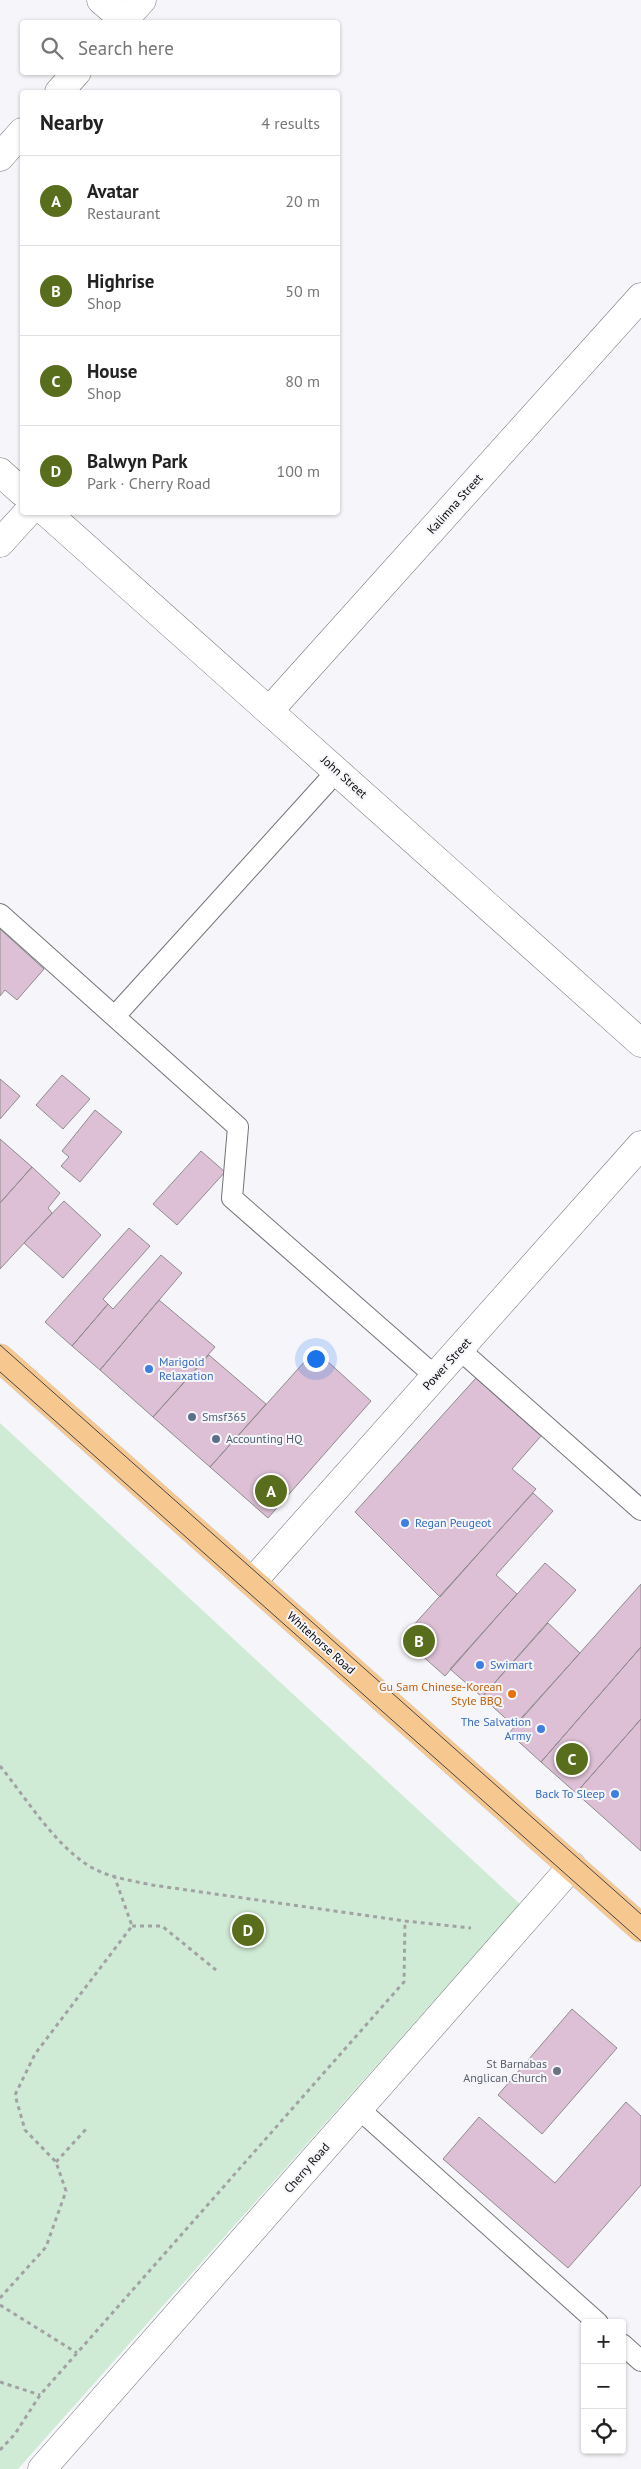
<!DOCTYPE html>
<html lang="en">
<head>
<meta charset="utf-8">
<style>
	:root { --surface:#fff; --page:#f6f6f6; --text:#222; --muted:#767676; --line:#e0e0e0; --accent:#596e1d }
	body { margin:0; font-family:"PT Sans",sans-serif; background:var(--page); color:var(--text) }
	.controls { position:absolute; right:15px; bottom:15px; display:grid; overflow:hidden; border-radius:5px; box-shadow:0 1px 4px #0004 }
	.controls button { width:45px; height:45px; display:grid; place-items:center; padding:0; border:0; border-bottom:1px solid var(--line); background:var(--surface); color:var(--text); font:25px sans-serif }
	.you { position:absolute; left:315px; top:1358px; width:18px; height:18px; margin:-12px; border:4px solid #fff; border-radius:50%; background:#1a73e8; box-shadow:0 0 0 8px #1a73e833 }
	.badge { display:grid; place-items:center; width:32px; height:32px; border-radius:50%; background:var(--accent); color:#fff; font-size:16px; font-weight:700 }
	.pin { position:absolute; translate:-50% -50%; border:2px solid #fff; box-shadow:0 1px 5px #0006 }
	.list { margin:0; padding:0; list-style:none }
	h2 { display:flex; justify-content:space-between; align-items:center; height:65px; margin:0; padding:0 20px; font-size:21px }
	h2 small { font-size:16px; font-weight:400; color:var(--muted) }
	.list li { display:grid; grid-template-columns:32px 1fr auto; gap:15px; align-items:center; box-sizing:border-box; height:90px; padding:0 20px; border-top:1px solid var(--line) }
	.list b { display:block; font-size:19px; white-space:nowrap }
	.list p { margin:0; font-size:16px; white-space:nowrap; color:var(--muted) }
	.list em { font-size:16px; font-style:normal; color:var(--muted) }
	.icon { flex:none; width:28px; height:28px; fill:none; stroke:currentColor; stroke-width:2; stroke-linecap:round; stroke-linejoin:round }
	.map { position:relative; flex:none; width:641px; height:2469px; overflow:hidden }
	.search { position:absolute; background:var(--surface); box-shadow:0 1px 4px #0004; left:20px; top:20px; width:320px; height:55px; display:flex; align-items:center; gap:12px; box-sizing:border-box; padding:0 18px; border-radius:5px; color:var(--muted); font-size:19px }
	.panel { position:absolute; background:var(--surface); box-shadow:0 1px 4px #0004; left:20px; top:90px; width:320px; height:425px; border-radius:5px }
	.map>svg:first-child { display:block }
	.green { fill:#d0ebd5 }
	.building { fill:#ddc0d5; stroke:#8e8b8d }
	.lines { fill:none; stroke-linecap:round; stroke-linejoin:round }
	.service-casing { stroke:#737477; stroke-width:22 }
	.minor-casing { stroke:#737477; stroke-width:29 }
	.primary-casing { stroke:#d3d3d3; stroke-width:29 }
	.path { stroke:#a2a2a5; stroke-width:3; stroke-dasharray:4 4; stroke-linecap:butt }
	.service { stroke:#fff; stroke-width:20 }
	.minor { stroke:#fff; stroke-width:28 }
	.primary { stroke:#f6c88f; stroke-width:28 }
	.tram { stroke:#444446; stroke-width:1 }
	.shop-dot { fill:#3f7fe0; stroke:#f6f6fa; stroke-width:2 }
	.service-dot { fill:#5c6f8a; stroke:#f6f6fa; stroke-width:2 }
	.food-dot { fill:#e8710a; stroke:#f6f6fa; stroke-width:2 }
	.worship-dot { fill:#6b7280; stroke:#f6f6fa; stroke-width:2 }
	.labels { text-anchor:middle; stroke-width:4; stroke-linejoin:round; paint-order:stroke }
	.street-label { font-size:12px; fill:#0b0b0c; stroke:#f6f6fa }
	.shop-label { font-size:12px; fill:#366cbe; stroke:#f6f6fa; text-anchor:start }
	.service-label { font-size:12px; fill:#4e5e75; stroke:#f6f6fa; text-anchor:start }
	.food-label { font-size:12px; fill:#c56008; stroke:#f6f6fa; text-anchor:end }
	.worship-label { font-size:12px; fill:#5b616d; stroke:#f6f6fa; text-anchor:end }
</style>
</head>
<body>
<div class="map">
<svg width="641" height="2469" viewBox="0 0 641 2469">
	<rect width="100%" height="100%" fill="#f6f6fa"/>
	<!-- green -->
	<path class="green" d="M0 1423 520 1904 18 2469H0Z"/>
	<!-- building -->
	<path class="building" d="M0 929 44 969 17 1000 5 990 0 996Z
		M62 1075 90 1099 63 1129 36 1105Z
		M0 1079 20 1096 0 1119Z
		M95 1110 122 1132 80 1182 61 1166 69 1157 62 1151Z
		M0 1139 32 1167 0 1203Z
		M201 1151 225 1172 177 1225 153 1204Z
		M32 1167 60 1193 48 1208 52 1213 0 1269V1203Z
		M64 1201 101 1235 63 1278 24 1243Z
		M129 1228 150 1246 103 1299 108 1304 72 1346 45 1322Z
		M161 1255 182 1273 100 1370 72 1346 108 1304 113 1309Z
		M159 1300 215 1347 153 1417 100 1370Z
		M315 1350 371 1401 268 1518 210 1467Z
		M209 1355 266 1404 210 1467 153 1417Z
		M476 1378 541 1436 512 1469 536 1489 440 1597 355 1512Z
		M533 1493 553 1511 496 1575 517 1594 445 1676 402 1638Z
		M545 1563 576 1590 482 1697 450 1669Z
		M641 1584V1647L541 1762 509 1733Z
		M548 1623 580 1653 514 1726 482 1697Z
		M641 1647V1719L576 1793 541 1762Z
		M641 1719V1851L576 1793Z
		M572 2009 617 2048 542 2134 498 2095Z
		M626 2102 641 2116V2185L568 2268 443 2159 479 2117 555 2183Z"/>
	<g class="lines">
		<!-- service casing -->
		<g class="service-casing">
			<path id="service" d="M0 914 238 1127 232 1198 436 1377
				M115 1016 337 771
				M460 1350 641 1510
				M359 2109 598 2323
				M622 2344 641 2361"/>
		</g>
		<!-- minor casing -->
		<g class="minor-casing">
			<path id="minor" d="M101 0 124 20
				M122 22 142 0
				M59 92 77 72
				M0 157 22 132
				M0 472 22 492
				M46 512 641 1043
				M0 543 28 512
				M269 711 641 297
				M252 1582 641 1145
				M42 2469 572 1866"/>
		</g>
		<!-- primary casing -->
		<g class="primary-casing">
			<path id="primary" d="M0 1358 641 1928"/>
		</g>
		<!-- path -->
		<path class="path" d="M0 1766C26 1798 52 1841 86 1864 105 1877 129 1880 152 1885L405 1921 471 1928
			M132 1926H162L216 1970
			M56 2162 88 2127
			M0 2298 46 2247 66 2191 56 2162 25 2130 15 2095 35 2054 132 1926 115 1878
			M0 2305 77 2353
			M0 2382 40 2395
			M0 2450 15 2434 40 2395 404 1982 405 1921"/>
		<!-- service -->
		<use href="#service" class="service"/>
		<!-- minor -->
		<use href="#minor" class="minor"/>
		<!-- primary -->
		<use href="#primary" class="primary"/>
		<!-- tram -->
		<path class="tram" d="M0 1345 641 1914
			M0 1372 641 1941"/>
	</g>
	<!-- markers -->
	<g class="shop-dot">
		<circle cx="149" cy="1369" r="5"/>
		<circle cx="405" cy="1523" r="5"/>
		<circle cx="480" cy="1665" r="5"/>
		<circle cx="541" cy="1729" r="5"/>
		<circle cx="615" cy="1794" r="5"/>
	</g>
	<g class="service-dot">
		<circle cx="192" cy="1417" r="5"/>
		<circle cx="216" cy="1439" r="5"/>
	</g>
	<circle class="food-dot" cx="512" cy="1694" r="5"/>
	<circle class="worship-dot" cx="557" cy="2071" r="5"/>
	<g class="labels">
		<!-- street labels -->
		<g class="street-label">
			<text transform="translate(455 504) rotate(-48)" y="4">Kalimna Street</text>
			<text transform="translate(344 777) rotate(42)" y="4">John Street</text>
			<text transform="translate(447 1364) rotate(-48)" y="4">Power Street</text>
			<text transform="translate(321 1643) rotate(42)" y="4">Whitehorse Road</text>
			<text transform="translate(307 2168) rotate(-49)" y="4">Cherry Road</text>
		</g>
		<!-- shop labels -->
		<g class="shop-label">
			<text x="159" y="1366">Marigold<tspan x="159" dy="14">Relaxation</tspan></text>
			<text x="415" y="1527">Regan Peugeot</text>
			<text x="490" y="1669">Swimart</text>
			<text x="531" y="1726" text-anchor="end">The Salvation<tspan x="531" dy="14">Army</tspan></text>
			<text x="605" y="1798" text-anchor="end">Back To Sleep</text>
		</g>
		<!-- service labels -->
		<g class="service-label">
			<text x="202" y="1421">Smsf365</text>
			<text x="226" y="1443">Accounting HQ</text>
		</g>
		<!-- food labels -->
		<g class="food-label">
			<text x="502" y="1691">Gu Sam Chinese-Korean<tspan x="502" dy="14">Style BBQ</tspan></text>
		</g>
		<!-- worship labels -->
		<g class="worship-label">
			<text x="547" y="2068">St Barnabas<tspan x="547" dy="14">Anglican Church</tspan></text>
		</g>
	</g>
</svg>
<div class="controls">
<button>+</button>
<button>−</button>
<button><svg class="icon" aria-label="locate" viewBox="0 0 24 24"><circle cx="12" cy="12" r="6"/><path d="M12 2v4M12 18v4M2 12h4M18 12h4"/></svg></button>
</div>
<div class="you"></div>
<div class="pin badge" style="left:271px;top:1491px">A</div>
<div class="pin badge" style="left:419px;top:1641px">B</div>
<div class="pin badge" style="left:572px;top:1759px">C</div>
<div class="pin badge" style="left:248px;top:1930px">D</div>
<div class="search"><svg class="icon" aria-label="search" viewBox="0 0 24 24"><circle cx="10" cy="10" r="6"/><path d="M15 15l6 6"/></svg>Search here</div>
<section class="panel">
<h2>Nearby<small>4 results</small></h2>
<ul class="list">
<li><span class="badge">A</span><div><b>Avatar</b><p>Restaurant</p></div><em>20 m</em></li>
<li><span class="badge">B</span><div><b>Highrise</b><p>Shop</p></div><em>50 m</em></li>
<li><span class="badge">C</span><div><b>House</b><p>Shop</p></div><em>80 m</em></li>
<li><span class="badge">D</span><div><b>Balwyn Park</b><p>Park · Cherry Road</p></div><em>100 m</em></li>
</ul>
</section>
</div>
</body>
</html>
